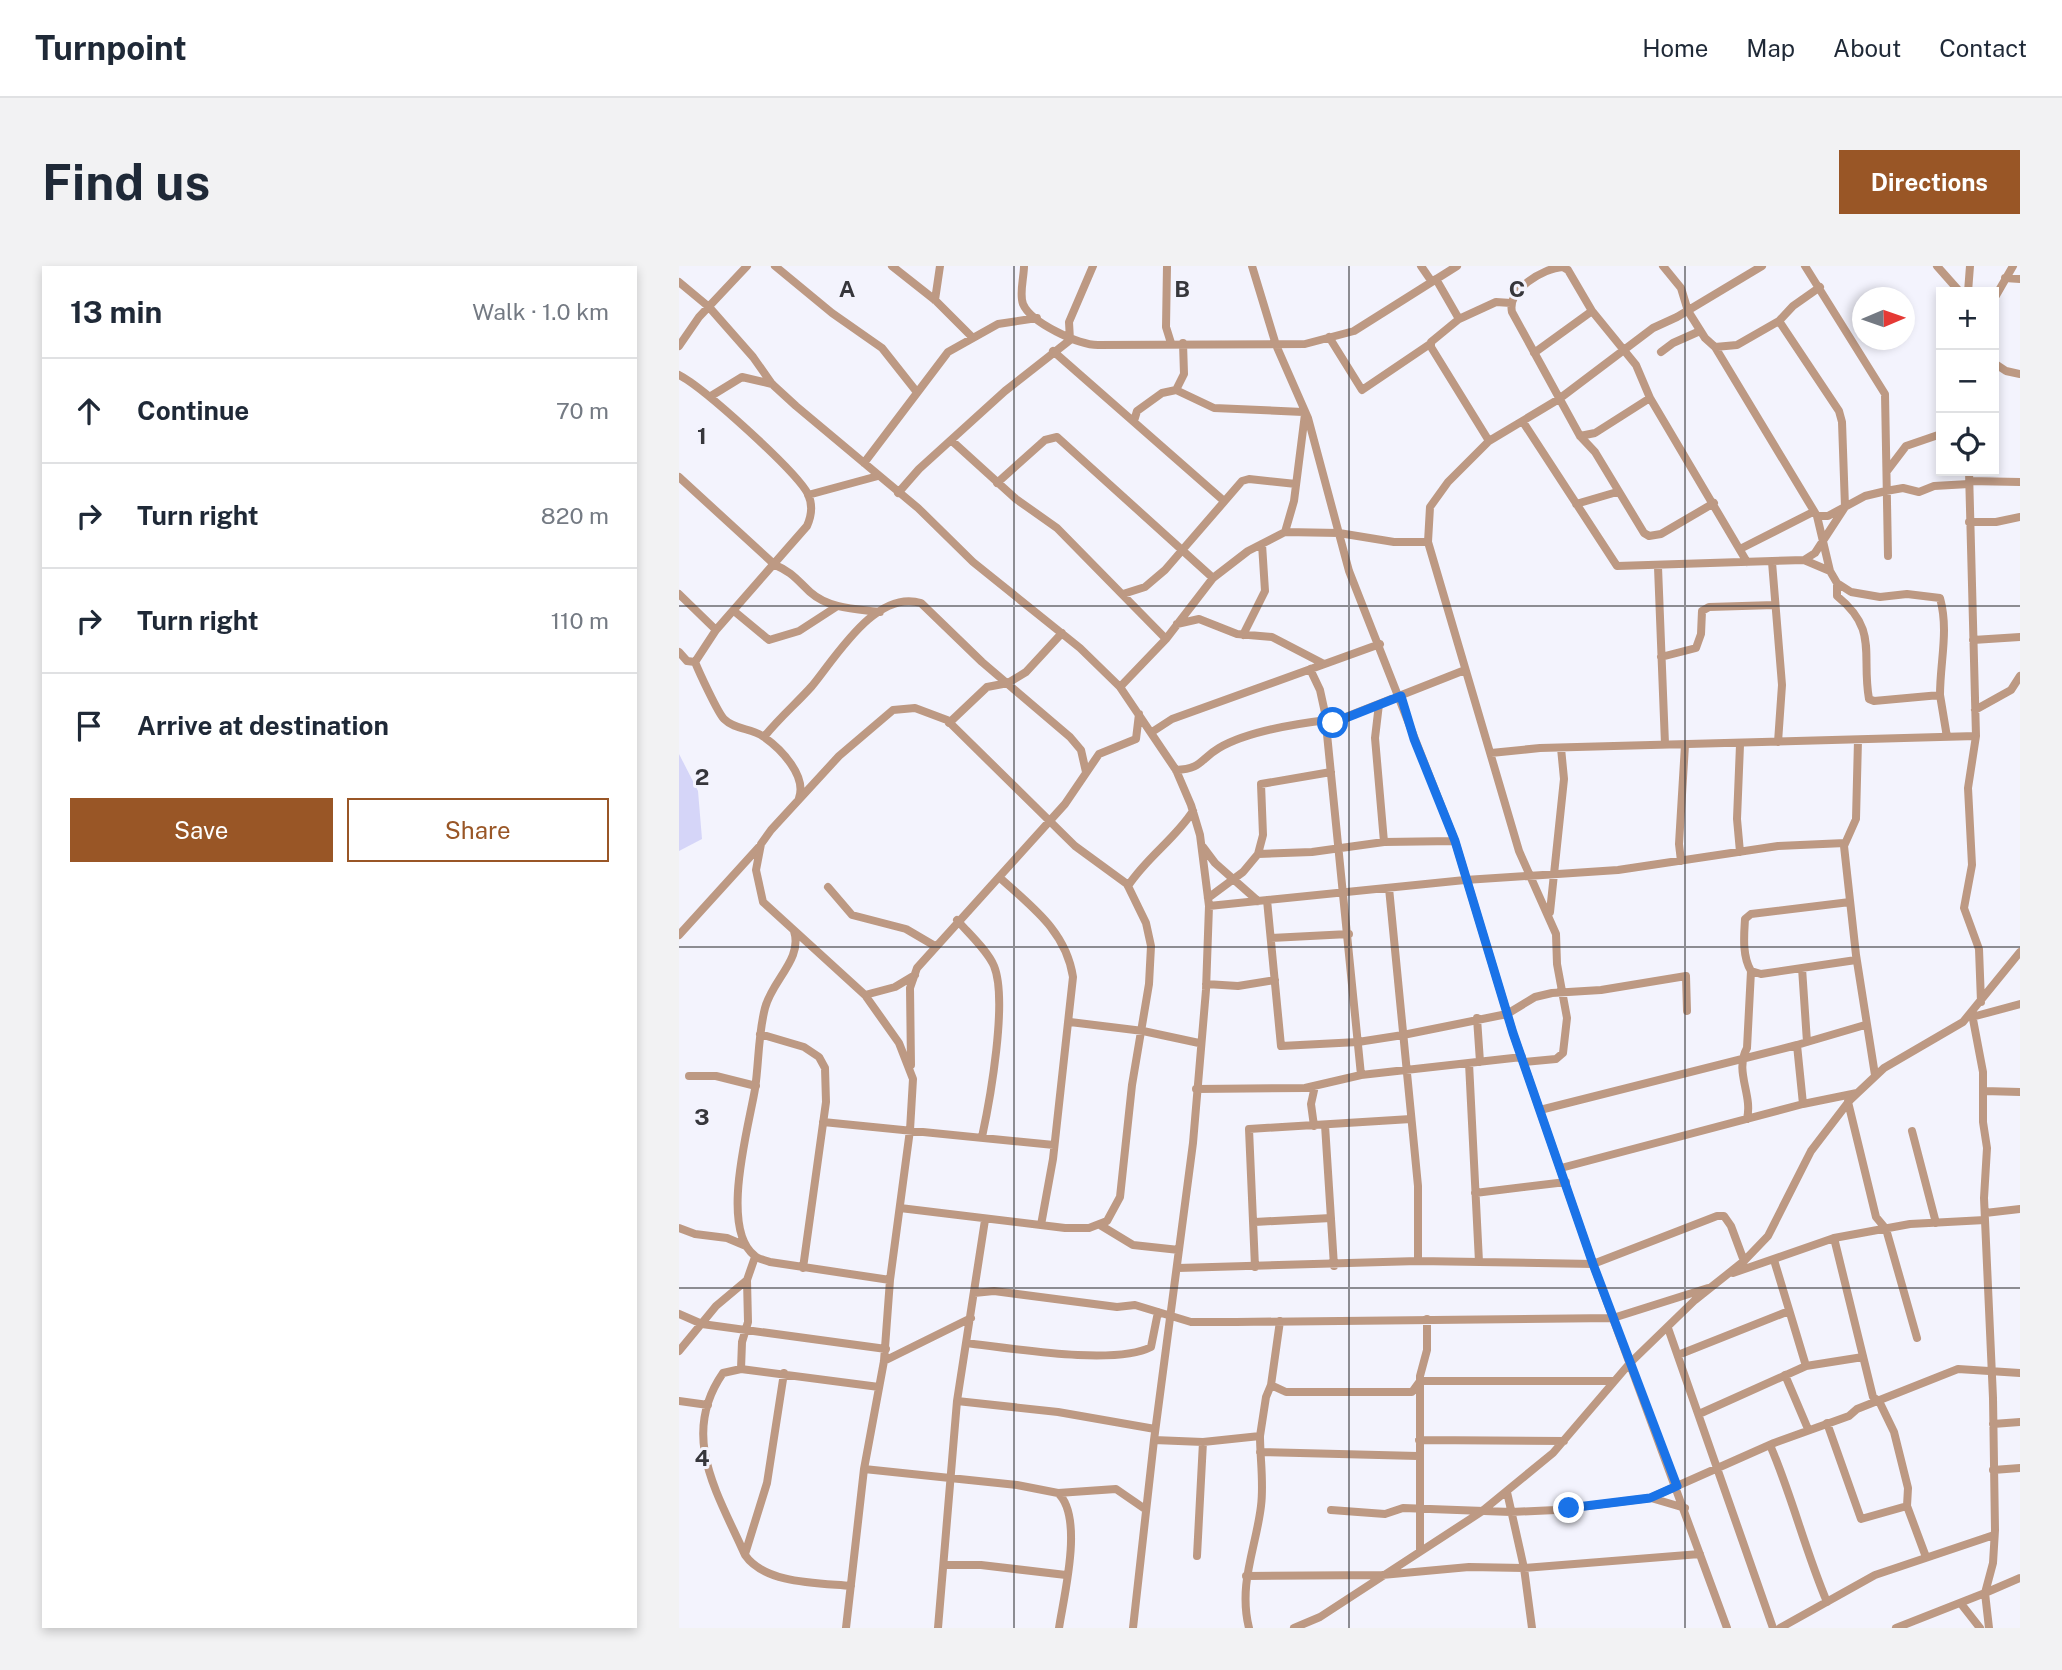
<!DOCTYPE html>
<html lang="en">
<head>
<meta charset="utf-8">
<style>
	:root { --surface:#fff; --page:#f2f2f3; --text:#1f2937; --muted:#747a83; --line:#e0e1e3; --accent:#995626 }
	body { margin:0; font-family:"Public Sans",sans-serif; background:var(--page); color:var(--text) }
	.controls { position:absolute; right:21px; top:21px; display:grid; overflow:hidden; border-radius:0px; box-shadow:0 4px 10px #0003 }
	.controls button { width:63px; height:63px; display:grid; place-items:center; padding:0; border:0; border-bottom:2px solid var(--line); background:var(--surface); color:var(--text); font:35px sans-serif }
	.compass { position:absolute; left:1173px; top:21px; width:63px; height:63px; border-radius:50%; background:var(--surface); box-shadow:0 4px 10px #0003; rotate:88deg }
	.stop { position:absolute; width:21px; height:21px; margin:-16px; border:5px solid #1a73e8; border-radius:50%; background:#fff }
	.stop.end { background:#1a73e8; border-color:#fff; box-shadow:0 2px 7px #0008 }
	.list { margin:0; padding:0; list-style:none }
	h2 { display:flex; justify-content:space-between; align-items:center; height:91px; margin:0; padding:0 28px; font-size:30px }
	h2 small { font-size:23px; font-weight:400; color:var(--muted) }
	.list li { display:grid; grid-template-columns:46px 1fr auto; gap:21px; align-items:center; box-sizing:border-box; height:105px; padding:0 28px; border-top:2px solid var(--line) }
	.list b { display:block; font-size:26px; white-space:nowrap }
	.list em { font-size:23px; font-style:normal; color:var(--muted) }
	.actions { display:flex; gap:14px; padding:21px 28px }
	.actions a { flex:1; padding:16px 0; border:2px solid var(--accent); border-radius:0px; text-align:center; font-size:24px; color:var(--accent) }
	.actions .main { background:var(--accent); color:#fff }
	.icon { flex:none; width:38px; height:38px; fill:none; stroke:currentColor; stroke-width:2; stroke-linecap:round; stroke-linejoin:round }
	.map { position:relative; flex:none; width:1341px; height:1362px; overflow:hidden; border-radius:0px }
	header { display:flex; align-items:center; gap:42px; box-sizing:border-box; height:98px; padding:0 35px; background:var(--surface); border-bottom:2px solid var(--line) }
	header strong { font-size:33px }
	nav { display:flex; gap:38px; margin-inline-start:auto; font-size:24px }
	.intro { display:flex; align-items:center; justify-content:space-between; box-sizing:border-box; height:168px; padding:0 42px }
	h1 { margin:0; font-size:49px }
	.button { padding:18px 32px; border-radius:0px; background:var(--accent); color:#fff; font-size:24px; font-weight:700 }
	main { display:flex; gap:42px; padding:0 42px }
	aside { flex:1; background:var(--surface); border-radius:0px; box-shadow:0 4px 10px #0003 }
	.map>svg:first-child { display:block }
	.water { fill:#d5d5f8 }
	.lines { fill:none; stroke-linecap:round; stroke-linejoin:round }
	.minor { stroke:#bd9983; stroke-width:8 }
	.route { stroke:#1a73e8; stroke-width:9 }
	.grid { fill:none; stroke:#36363b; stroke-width:2; stroke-opacity:0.55 }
	.grid-label { font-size:23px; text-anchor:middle; font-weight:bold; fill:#36363b; stroke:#f3f3fd; stroke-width:6; stroke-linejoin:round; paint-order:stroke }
</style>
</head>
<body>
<header>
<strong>Turnpoint</strong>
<nav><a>Home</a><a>Map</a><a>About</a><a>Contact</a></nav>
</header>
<div class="intro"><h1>Find us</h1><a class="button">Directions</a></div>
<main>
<aside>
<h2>13 min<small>Walk · 1.0 km</small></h2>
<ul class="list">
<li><svg class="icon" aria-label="ahead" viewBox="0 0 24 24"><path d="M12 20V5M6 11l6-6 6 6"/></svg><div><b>Continue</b></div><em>70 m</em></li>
<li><svg class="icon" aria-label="right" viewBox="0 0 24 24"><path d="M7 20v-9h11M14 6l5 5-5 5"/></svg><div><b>Turn right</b></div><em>820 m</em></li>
<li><svg class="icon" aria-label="right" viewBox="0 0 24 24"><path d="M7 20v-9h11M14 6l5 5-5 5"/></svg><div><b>Turn right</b></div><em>110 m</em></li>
<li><svg class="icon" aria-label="arrive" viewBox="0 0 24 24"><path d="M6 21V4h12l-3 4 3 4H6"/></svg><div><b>Arrive at destination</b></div></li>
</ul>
<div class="actions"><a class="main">Save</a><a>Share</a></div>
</aside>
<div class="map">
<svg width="1341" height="1362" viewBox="0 0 1341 1362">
	<rect width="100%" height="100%" fill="#f3f3fd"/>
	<!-- water -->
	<path class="water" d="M0 488 19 525 23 573 0 585Z"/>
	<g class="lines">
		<!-- minor -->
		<path class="minor" d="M96 0 153 47 203 82 237 125
			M213 0 256 34 294 72
			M345 0C345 11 340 28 344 38 352 57 400 79 419 79L626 78 675 65 778 0
			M488 0 487 61 492 77
			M573 0 597 79 629 152 670 305 776 575 834 767 914 998 1048 1362
			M742 0 753 16
			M984 0 1002 22 1009 45 1026 72 1036 81 1138 250H1149L1186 230 1207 225 1224 222 1240 226 1255 220 1290 218
			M1126 0 1206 128 1209 290
			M1258 0 1281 26
			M1326 12 1341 13
			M757 13 780 53 752 76V81L810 175
			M0 16 30 41 74 91 93 118 117 140 239 242 294 296 401 382 441 421 497 504 512 539 521 569 530 640 527 724 514 877 475 1174 454 1362
			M1289 26 1291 0
			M1315 33 1334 0
			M256 34 261 0
			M780 53 817 36 832 37
			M1100 55 1114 40 1141 21
			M650 71 683 124 751 78
			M0 80 20 51 68 0
			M1036 81 1058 79 1100 55 1160 145 1163 156 1166 241 1136 287 1125 294
			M374 85 545 235
			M982 86 994 77 1021 65
			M855 87 913 45
			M1315 97 1327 105 1341 108
			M0 109C24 121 117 205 129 228 134 239 133 249 128 260L37 364 16 396C20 406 39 447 45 453 56 464 73 462 85 471 102 483 128 510 120 532
			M497 124 505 108 504 77
			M32 130 63 111 93 118
			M455 155 458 145 483 127 497 124 535 142 624 146
			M844 156 938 300 1125 294 1151 305 1158 317 1172 326 1201 331 1228 328 1261 332C1270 365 1261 395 1261 429
			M901 170 916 167 971 132
			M273 175 337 233 378 262 487 373
			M185 197 269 86 319 58 358 52
			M1208 205 1227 180 1262 168
			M1290 205 1297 470 1289 522 1293 599 1285 642 1300 683 1302 736
			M0 211 96 299C113 306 118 314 131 326 150 343 177 343 201 346
			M1290 215 1341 216
			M318 217 366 174 378 171 534 312
			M219 227 240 203 326 125 391 74 390 56 414 0
			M129 229 199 210
			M1035 237 982 268 970 270 965 267 916 186 901 170 833 46C828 24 864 2 884 1L889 4 913 45 957 99 971 132 1068 296
			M897 238 938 226
			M1138 250 1151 305
			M1290 256H1317L1341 251
			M606 266 615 235 626 148
			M1063 282 1134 246
			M1093 296 1103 419 1099 476
			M979 301 986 478
			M1158 317V330C1200 364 1182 388 1190 433L1195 435 1261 429 1268 471
			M0 328 37 364
			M444 328 466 321 486 304 563 215 570 213 617 218
			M55 345 90 374 120 365 157 341
			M498 358 520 353 558 368 593 371 645 398
			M564 369 586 325 583 278
			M1294 374 1341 371
			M0 386 8 395 16 396
			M982 391 1017 382 1022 368 1023 345 1030 341 1096 339
			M631 403 641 424 648 456
			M441 421 487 373 534 312 569 285 606 266 660 267 715 276H749
			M700 438 696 472 705 576
			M1296 444 1332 424 1341 410
			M270 457 308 421 329 417 347 406 383 367
			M473 466 493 453 701 378
			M85 471C101 451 117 438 133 420 157 391 197 323 242 337L303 396 391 471 402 484 407 506
			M1179 474 1177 553 1165 580 1177 689 1196 809
			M812 487 861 482 1297 470
			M497 504C523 503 521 493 540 482 569 465 615 458 648 454
			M524 581 536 597 579 635
			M1061 586 1058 553 1061 479
			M579 588 584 569 582 518 652 506
			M1002 595 1000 578 1006 479
			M320 611C353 641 387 665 394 711L374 893 362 959
			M449 620C468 591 496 573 514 545
			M149 621 173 649 227 663 256 680
			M710 622 739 920V995
			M529 632 564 606 579 588 633 586 705 576 776 575
			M588 634 602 780 679 776 724 769 828 748 856 731 873 727 922 724 1007 710 1008 745
			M1171 636 1072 648 1066 653C1065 669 1063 690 1072 705L1082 708 1177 694
			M530 640 786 614 939 604 1099 580 1166 577
			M871 646 885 513 882 482
			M278 654C290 668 308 684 315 700 329 734 311 834 303 871
			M115 665C124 693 93 714 86 742 79 769 80 796 76 823 70 860 40 963 76 990 79 993 86 994 91 996L211 1014
			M0 669 80 581
			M592 672 670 668
			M1123 702 1128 776 1118 779 1124 838 1178 827
			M527 718 559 720 596 714
			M186 729 216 721 236 709
			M1293 751 1341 738
			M798 752 801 796
			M391 756 464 765 520 777
			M81 768 125 781 140 791 146 802 147 836 124 1002
			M1128 776 1186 759
			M845 796 877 793 884 787 888 752 878 698 877 668 840 585 749 276 751 241 769 216 810 175 880 133 974 62 998 51 1083 0
			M790 797 800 996
			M232 799 231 722 238 702 386 538 420 488 457 473 460 448
			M682 809 648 468 650 462 659 454 786 404
			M10 810H37L77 820
			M517 823 626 822 682 809 843 791
			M1305 825 1341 826
			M1169 836 1197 951 1207 963 1238 1072
			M861 844 1118 779
			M1068 853C1074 828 1055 806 1068 782L1072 705
			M144 856 375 879
			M646 859 655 1000
			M635 860 632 838 636 820
			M1233 865 1257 957
			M882 902 1124 838
			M796 927 887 916
			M1306 947 1341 943
			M576 956 652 952
			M421 959 454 979 500 984
			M0 962 16 968 48 972 67 980
			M1155 972 1194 1131 1200 1135 1215 1166 1229 1222 1228 1240 1247 1291
			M1095 994 1127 1100
			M576 1001 570 863 732 853
			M499 1002 739 995 914 998 1038 950H1045L1052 960 1065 995
			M1054 1007 1155 972 1231 958 1306 954
			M295 1027 315 1025 438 1041 456 1039 512 1056H557L934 1052 1029 1022
			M0 1048 23 1058 207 1083
			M989 1062 1094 1362
			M287 1077C331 1082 435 1100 472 1081L479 1046
			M0 1085 37 1040 68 1014
			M999 1089 1110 1045
			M205 1095 292 1052
			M62 1103 63 1076 69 1056 68 1014 76 991
			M1106 1109 1129 1163
			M592 1119 607 1126H733L741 1115H935
			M0 1135 29 1139
			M278 1135 379 1146 476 1163
			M1020 1148 1127 1100 1184 1091
			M1148 1157 1182 1253 1228 1240
			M1314 1158 1341 1156
			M581 1170 587 1131 592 1119 601 1055
			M475 1174 524 1176 581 1170C581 1192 585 1217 582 1240 577 1282 559 1318 570 1362
			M740 1174 885 1175
			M1091 1179C1113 1230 1126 1284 1148 1336
			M581 1186 739 1190
			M185 1203 338 1219 379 1227C405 1251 385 1329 380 1362
			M1314 1204 1341 1202
			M828 1226 845 1302 853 1362
			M379 1227 437 1223 466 1243
			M972 1232 1006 1242
			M652 1244 706 1248 724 1242 832 1246 877 1244 971 1232 1095 1177 1170 1150 1178 1143 1279 1103 1341 1107
			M741 1285V1110L748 1084V1053
			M66 1288 88 1217 105 1107
			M518 1290 524 1176
			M266 1299H302L387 1309
			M567 1310 703 1309 790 1301 845 1302 1021 1288
			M172 1320C139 1317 86 1318 66 1289 39 1228 0 1170 44 1107L62 1103 200 1121
			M1283 1339 1301 1362
			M167 1362 185 1203 205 1095 211 1014 231 864 234 813 220 777 186 729 84 636 77 604 82 578 92 564 160 490 214 444 236 442 268 454 396 580 448 618 467 657 472 680 470 718 453 819 441 931 428 955 410 962H386L221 942
			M259 1362 278 1135 306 954
			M615 1362 641 1351 802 1246 874 1187 951 1097 1016 1034 1065 995 1089 970 1132 885 1171 834 1205 802 1284 756 1341 686
			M1101 1362 1196 1309 1315 1269
			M1217 1362 1306 1327 1314 1297 1316 1264 1314 1132 1305 932 1308 882 1304 856V806L1293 748
			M1310 1362 1306 1327 1341 1312"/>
	</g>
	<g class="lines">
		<!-- route -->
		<path class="route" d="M654 457 722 430 735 473 776 575 834 767 914 998 998 1220 971 1232 890 1242"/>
	</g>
	<!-- grid -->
	<path class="grid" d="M335 0V1362M670 0V1362M1006 0V1362M0 340H1341M0 681H1341M0 1022H1341"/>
	<g class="grid-label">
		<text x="168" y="31">A</text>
		<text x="503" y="31">B</text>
		<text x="838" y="31">C</text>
		<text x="23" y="178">1</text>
		<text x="23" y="519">2</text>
		<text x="23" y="859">3</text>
		<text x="23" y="1200">4</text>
	</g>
</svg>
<div class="controls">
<button>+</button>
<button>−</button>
<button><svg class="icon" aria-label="locate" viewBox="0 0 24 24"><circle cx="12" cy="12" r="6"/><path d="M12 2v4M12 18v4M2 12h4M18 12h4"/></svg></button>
</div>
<svg class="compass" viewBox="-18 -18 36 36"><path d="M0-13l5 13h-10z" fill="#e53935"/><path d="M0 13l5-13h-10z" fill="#747a83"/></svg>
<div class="stop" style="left:654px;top:457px"></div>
<div class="stop end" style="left:890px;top:1242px"></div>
</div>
</main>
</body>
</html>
